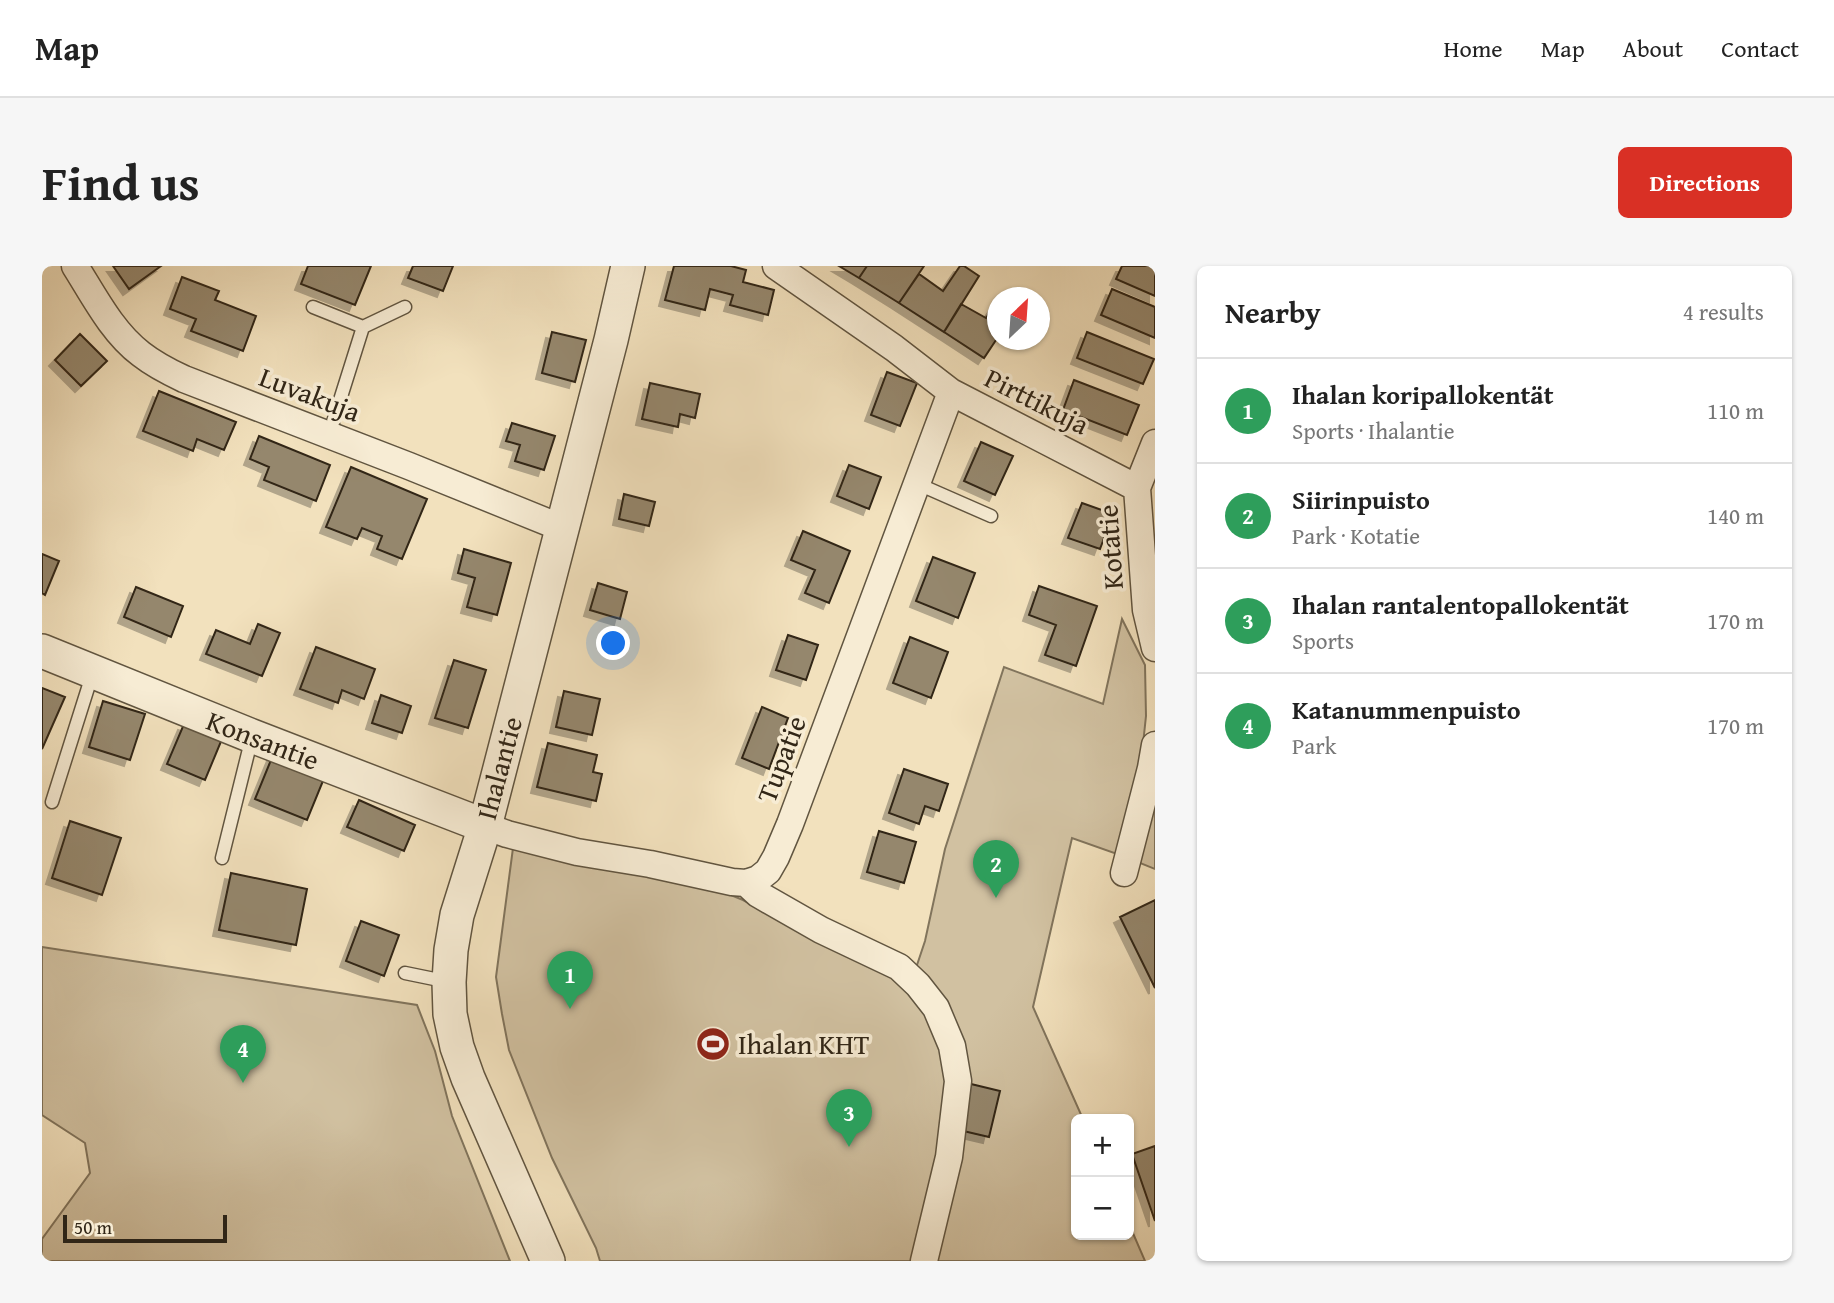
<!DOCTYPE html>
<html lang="en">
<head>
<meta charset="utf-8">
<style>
	:root { --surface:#fff; --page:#f6f6f6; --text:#222; --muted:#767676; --line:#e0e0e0; --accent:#d93025 }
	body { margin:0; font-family:"Gentium Book Plus",serif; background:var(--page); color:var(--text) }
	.controls { position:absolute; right:21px; bottom:21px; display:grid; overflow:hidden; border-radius:10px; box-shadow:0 2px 5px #0004 }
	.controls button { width:63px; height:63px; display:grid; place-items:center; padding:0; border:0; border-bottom:2px solid var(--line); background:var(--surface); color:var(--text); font:35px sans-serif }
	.compass { position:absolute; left:945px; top:21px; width:63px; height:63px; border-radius:50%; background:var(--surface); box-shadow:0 2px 5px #0004; rotate:25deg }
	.scale { position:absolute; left:21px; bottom:18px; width:164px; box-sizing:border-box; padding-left:7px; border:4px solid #312617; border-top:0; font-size:19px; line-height:24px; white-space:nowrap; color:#312617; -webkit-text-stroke:5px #f7ecd4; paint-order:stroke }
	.you { position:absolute; left:572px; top:378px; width:24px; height:24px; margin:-18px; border:5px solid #fff; border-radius:50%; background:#1a73e8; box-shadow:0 0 0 10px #1a73e833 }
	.badge { display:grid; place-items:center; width:46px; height:46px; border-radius:50%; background:var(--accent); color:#fff; font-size:23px; font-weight:700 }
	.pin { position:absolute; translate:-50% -58px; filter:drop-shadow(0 2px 4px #0008) }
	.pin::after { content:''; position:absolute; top:37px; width:24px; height:21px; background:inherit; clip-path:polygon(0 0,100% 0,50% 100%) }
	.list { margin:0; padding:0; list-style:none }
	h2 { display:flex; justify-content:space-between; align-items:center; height:91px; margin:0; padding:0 28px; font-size:30px }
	h2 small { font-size:23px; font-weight:400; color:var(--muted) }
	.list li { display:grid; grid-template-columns:46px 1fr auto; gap:21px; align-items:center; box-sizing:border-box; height:105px; padding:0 28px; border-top:2px solid var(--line) }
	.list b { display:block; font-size:26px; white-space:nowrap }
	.list p { margin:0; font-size:23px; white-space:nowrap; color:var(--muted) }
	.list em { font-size:23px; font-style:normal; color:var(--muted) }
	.map { position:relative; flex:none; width:1113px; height:995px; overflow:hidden; border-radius:10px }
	header { display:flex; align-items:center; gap:42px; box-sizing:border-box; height:98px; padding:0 35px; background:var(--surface); border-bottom:2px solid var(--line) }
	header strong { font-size:33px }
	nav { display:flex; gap:38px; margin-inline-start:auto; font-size:24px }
	.intro { display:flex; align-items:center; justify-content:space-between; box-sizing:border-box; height:168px; padding:0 42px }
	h1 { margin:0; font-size:49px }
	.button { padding:18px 32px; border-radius:10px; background:var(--accent); color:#fff; font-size:24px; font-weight:700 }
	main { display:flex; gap:42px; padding:0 42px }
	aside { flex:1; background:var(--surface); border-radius:10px; box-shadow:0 2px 5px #0004 }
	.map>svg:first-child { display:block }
	.green { fill:#d1c1a1; stroke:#81745c; stroke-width:2 }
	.building { fill:#95876d; stroke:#312617; stroke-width:2; filter:url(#shadow) }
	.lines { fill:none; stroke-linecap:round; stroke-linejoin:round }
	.service-casing { stroke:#615540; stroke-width:15 }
	.minor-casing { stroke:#615540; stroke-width:29 }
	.tertiary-casing { stroke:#615540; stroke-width:36 }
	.service { stroke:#f7ecd4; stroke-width:12 }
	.minor { stroke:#f7ecd4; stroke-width:26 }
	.tertiary { stroke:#f7ecd4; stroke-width:33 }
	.labels { text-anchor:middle; stroke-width:7; stroke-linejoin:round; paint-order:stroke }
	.street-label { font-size:28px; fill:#312617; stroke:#f7ecd4 }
	.poi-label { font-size:28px; fill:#312617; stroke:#f7ecd4; text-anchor:start }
</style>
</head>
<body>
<header>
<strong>Map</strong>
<nav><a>Home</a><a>Map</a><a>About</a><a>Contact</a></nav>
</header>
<div class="intro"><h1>Find us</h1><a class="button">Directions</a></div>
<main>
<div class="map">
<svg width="1113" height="995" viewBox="0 0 1113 995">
	<defs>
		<filter id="shadow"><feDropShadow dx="-6" dy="6" stdDeviation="0" flood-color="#0004"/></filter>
	</defs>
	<rect width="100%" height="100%" fill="#f2e1bd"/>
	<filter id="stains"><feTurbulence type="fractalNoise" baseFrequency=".00286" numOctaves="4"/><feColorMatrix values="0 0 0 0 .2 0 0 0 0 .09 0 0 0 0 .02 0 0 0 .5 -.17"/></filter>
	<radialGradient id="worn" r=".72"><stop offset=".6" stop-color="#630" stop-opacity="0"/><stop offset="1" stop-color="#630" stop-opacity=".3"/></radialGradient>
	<!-- green -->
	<path class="green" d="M1080 353 1103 399 1104 450 1098 506 1075 588 1030 572 991 741 1041 853H1034V969H1087V958L1103 995H558L554 982 510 892 467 784 460 748 454 711 471 582 655 615 701 634 760 666 850 707 875 699 883 675 903 583 962 401 1061 438Z
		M1113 520V603L1093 595Z
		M0 681 375 739 393 785 410 850 468 995H0V973L48 907 43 877 0 849Z"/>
	<!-- building -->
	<path class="building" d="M71 0H119L87 23Z
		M266 0H329L313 39 259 18Z
		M371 0H411L401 25 366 12Z
		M632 0H689L704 4 701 16 732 24 726 49 688 39 691 29 668 23 663 44 623 34Z
		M797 0H825L817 12Z
		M825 0H882L857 37 817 12Z
		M918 0H922L937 10 902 66 857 37 877 8 901 25Z
		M1080 0H1113V30L1074 13Z
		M140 11 177 25 173 34 214 50 201 85 149 65 154 53 128 43Z
		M1070 23 1113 41V72L1059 49Z
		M956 35V71L942 92 902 66 919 38 944 52Z
		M510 66 544 74 533 116 500 107Z
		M1045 66 1112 93 1101 118 1035 92Z
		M38 68 65 95 39 120 13 94Z
		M845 106 875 117 858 160 829 149Z
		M1032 114 1097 139 1085 169 1021 144Z
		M608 117 658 128 653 152 638 148 636 161 600 153Z
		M117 125 194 156 182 184 155 173 151 185 101 165Z
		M470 157 513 170 502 204 473 195 478 179 464 175Z
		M217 170 288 199 274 235 222 214 227 201 208 193Z
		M939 176 971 190 953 229 922 215Z
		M807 199 839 211 827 243 795 230Z
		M309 201 385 233 360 293 335 283 340 270 320 262 315 273 284 261Z
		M582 228 613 236 607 260 577 253Z
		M1040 237 1071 248 1058 283 1026 272Z
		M761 265 808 285 787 337 763 327 773 304 749 294Z
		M422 283 469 297 455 349 425 341 433 312 416 307Z
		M0 288 17 295 3 329 0 327Z
		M891 291 933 307 916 352 874 335Z
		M556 317 585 326 578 353 548 344Z
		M997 320 1055 340 1034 400 1003 389 1014 359 987 349Z
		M94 321 141 340 129 371 82 351Z
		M216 358 238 367 220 410 164 388 174 364 208 378Z
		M746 369 776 379 764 414 734 404Z
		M868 371 906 386 889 432 851 417Z
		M274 381 333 403 322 433 300 424 296 437 258 423Z
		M412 394 444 404 426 462 393 452Z
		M0 422 23 431 0 483Z
		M522 425 558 433 550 469 514 461Z
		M339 429 369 440 360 467 330 457Z
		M61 435 103 448 88 494 47 481Z
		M720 441 746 452 727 503 700 492Z
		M142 458 180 473 163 514 125 498Z
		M506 477 555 489 551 506 560 508 554 535 495 521Z
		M231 489 283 510 265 554 213 533Z
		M862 503 906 518 897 545 883 540 877 558 847 547Z
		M317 534 373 559 362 585 305 561Z
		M28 555 79 572 60 629 10 612Z
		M837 565 874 576 862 617 825 606Z
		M189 607 265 623 254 679 177 664Z
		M1113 634V722L1078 651Z
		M319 655 357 669 342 710 304 695Z
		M929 818 958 825 947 871 917 864Z
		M1113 880V955L1090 888Z"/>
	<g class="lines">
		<!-- service casing -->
		<g class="service-casing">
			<path id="service" d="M271 41 321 61
				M287 169 321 61 363 41
				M876 218 949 250
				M10 536 51 406
				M180 592 210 471
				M363 707 407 716"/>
		</g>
		<!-- minor casing -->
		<g class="minor-casing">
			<path id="minor" d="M33 0C52 30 70 66 99 88 113 99 127 106 142 113L367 200 520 262
				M734 0 852 82 909 126 1095 222
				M1113 177 1095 222 1104 344 1113 382
				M443 560 465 568 535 586 608 598 690 616 704 617 716 613 726 605 734 591 748 558 909 126
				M1082 607 1109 502 1113 479
				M704 617 716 628 779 664 857 701 876 719 894 742 910 780 916 815 907 891 882 995"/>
		</g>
		<!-- tertiary casing -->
		<g class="tertiary-casing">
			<path id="tertiary" d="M0 385 210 470 443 560
				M506 995 426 812 415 781 408 748 407 716 409 684 415 649 443 560 569 74 586 0"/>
		</g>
		<!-- service -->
		<use href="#service" class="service"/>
		<!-- minor -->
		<use href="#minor" class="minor"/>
		<!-- tertiary -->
		<use href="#tertiary" class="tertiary"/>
	</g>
	<!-- icons -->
	<defs>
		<g id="stadium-disc" transform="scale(1.75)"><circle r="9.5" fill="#8f2418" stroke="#f7ecd4"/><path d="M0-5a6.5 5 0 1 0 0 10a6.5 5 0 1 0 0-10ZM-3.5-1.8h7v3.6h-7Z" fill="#fff"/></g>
	</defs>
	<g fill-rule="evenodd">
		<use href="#stadium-disc" x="671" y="778"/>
	</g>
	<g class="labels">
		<!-- street labels -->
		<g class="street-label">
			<text transform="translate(268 128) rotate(21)" y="10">Luvakuja</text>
			<text transform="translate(995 135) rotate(27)" y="10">Pirttikuja</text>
			<text transform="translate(1068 281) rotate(-94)" y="10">Kotatie</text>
			<text transform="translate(221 474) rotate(21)" y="10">Konsantie</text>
			<text transform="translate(739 493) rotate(-69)" y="10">Tupatie</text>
			<text transform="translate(457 502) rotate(-75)" y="10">Ihalantie</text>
		</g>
		<!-- poi labels -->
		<g class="poi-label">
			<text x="696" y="788">Ihalan KHT</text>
		</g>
	</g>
	<rect width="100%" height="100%" filter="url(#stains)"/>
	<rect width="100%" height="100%" fill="url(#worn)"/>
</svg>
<div class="controls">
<button>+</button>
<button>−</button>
</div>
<svg class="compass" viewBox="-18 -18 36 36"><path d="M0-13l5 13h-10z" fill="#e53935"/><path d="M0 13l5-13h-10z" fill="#767676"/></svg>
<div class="scale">50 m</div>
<div class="you"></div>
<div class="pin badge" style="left:528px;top:743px;background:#2e9e5b">1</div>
<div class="pin badge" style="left:954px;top:632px;background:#2e9e5b">2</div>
<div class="pin badge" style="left:807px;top:881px;background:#2e9e5b">3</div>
<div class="pin badge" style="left:201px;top:817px;background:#2e9e5b">4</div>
</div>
<aside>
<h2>Nearby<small>4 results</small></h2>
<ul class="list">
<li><span class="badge" style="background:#2e9e5b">1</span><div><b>Ihalan koripallokentät</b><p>Sports · Ihalantie</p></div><em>110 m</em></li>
<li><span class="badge" style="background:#2e9e5b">2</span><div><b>Siirinpuisto</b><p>Park · Kotatie</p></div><em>140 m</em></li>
<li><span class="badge" style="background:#2e9e5b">3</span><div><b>Ihalan rantalentopallokentät</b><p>Sports</p></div><em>170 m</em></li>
<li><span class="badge" style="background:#2e9e5b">4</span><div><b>Katanummenpuisto</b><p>Park</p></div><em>170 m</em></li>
</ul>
</aside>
</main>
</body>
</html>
